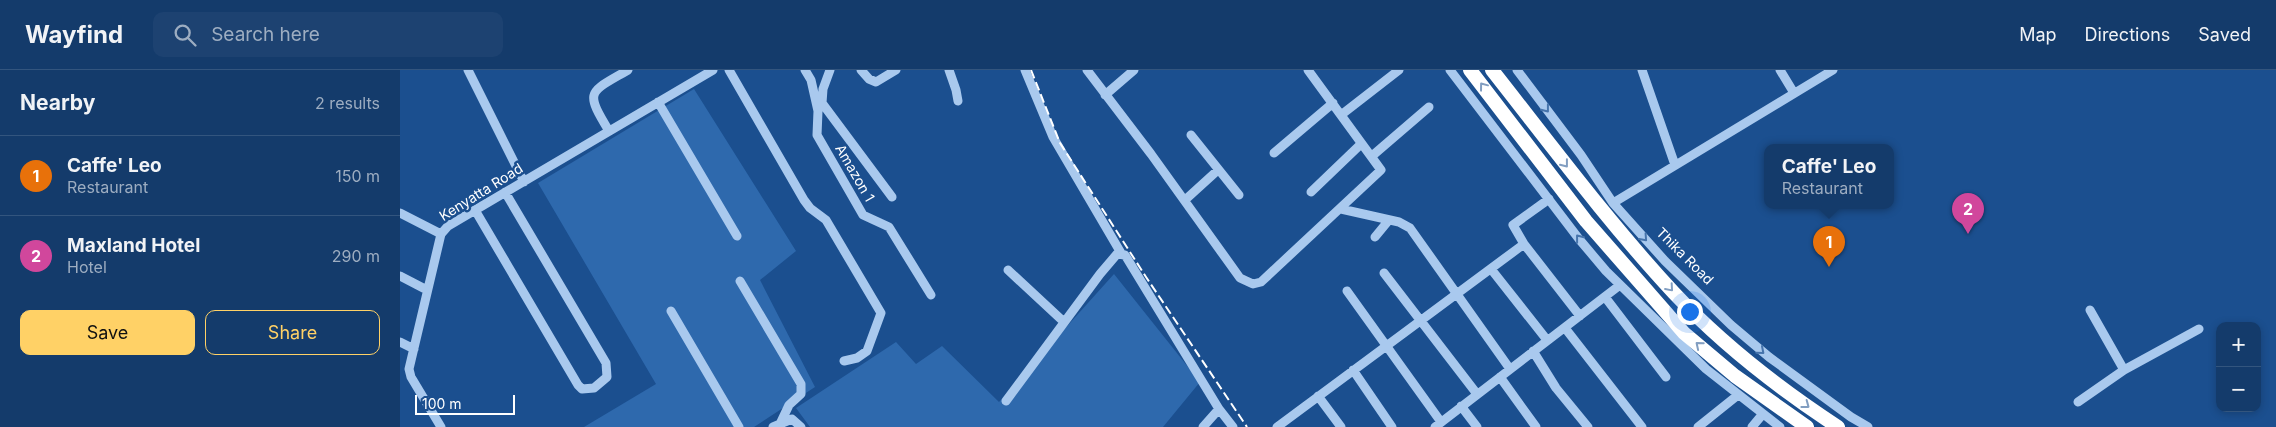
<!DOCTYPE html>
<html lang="en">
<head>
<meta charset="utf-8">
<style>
	:root { --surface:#143b6b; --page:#1d4271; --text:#f1f3f6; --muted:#9dadc1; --line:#33557e; --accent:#ffd166 }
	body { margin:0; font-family:Inter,sans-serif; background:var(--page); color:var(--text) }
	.controls { position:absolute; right:15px; bottom:15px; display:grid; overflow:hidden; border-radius:10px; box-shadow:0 2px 8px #0003 }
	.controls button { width:45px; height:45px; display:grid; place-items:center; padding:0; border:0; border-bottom:1px solid var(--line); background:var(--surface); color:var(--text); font:25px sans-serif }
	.scale { position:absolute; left:15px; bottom:12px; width:100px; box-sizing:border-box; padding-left:5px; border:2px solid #fff; border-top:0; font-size:14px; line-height:18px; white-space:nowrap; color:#fff; -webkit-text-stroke:4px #1b4f8f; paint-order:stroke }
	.you { position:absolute; left:1289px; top:241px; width:18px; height:18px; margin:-12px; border:4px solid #fff; border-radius:50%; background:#1a73e8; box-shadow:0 0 0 8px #1a73e833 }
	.badge { display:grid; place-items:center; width:32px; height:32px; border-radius:50%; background:var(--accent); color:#fff; font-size:16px; font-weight:700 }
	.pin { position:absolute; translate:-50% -41px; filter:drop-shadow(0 1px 2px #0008) }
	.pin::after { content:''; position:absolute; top:26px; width:18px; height:15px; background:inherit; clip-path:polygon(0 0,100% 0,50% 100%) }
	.popup { position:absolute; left:1364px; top:74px; width:130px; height:65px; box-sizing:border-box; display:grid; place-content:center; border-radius:10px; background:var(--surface); filter:drop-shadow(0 1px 4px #0005); font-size:16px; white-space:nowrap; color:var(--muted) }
	.popup b { font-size:19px; color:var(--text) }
	.popup::after { content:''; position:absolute; left:50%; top:100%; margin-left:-10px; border:10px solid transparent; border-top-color:var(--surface) }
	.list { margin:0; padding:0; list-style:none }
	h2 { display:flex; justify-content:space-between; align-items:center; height:65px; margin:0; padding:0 20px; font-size:21px }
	h2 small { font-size:16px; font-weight:400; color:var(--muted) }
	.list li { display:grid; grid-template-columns:32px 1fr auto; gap:15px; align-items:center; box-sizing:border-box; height:80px; padding:0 20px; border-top:1px solid var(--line) }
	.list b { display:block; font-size:19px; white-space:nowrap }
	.list p { margin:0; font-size:16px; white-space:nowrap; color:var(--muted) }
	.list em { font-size:16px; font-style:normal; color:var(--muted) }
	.actions { display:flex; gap:10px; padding:15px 20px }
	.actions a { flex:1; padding:11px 0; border:1px solid var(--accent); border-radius:10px; text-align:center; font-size:18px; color:var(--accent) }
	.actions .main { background:var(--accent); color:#111 }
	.icon { flex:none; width:28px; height:28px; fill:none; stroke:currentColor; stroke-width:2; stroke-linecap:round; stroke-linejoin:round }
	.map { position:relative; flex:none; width:1876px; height:357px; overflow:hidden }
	header { display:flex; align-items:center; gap:30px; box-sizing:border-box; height:70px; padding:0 25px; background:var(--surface); border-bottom:1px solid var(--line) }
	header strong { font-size:24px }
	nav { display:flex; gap:28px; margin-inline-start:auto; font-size:18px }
	.search { width:350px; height:45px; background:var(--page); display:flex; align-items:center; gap:12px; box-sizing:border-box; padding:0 18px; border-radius:10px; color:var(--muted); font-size:19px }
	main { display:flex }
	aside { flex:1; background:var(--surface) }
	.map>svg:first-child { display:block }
	.green { fill:#2e69ad }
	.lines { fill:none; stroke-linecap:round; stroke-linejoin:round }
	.minor { stroke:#a9c9ee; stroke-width:9 }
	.highway { stroke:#fff; stroke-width:14 }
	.rail { stroke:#fff; stroke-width:2; stroke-dasharray:9 4; stroke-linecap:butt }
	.oneway { stroke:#829ec1 }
	.oneway2 { stroke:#4674ac }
	.labels { text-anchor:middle; stroke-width:5; stroke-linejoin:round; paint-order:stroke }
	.street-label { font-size:14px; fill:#fff; stroke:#1b4f8f }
</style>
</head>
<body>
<header>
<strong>Wayfind</strong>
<div class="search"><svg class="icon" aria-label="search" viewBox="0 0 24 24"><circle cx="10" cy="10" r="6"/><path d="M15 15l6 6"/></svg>Search here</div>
<nav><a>Map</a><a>Directions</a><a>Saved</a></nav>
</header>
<main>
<aside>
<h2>Nearby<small>2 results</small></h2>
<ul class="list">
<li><span class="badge" style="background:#e8710a">1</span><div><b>Caffe' Leo</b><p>Restaurant</p></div><em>150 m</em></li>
<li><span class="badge" style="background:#d1479c">2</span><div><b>Maxland Hotel</b><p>Hotel</p></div><em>290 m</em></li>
</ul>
<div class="actions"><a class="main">Save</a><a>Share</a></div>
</aside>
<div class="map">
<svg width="1876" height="357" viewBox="0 0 1876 357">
	<rect width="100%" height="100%" fill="#1b4f8f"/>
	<!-- green -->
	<path class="green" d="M294 19 396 181 360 210 415 317 354 357H184L256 314 138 113Z
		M714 204 800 312 763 357H410L396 338 496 272 516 294 542 276 599 332Z"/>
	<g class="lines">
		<!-- minor -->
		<path class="minor" d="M68 0 124 112
			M329 0 404 130 410 138 426 150 481 243 467 281 457 288 444 291
			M405 0 411 10 418 41 417 65 463 145 489 157 531 225
			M430 0 423 19 422 33 492 127
			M461 0 469 9 476 12 496 0
			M549 0 556 20 558 31
			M625 0 653 67 721 183
			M687 0 751 84 840 208 853 214 861 212 981 100 908 0
			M1050 0 1179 169 1206 201 1306 299 1380 357
			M1117 0 1181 85 1213 133 1265 191 1331 255 1369 287 1451 347 1468 357
			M1242 0 1275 95
			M1380 0 1394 23
			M705 25 734 0
			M258 32 337 166
			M941 45 999 0
			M209 61C184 20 189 23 228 0
			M791 65 839 125
			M874 83 933 33
			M972 86 1029 37
			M911 122 961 74
			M785 130 818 100
			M1213 133 1433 0
			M941 139 999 152 1010 158 1110 299
			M75 140 178 315 182 319 194 318 207 307 206 293 105 122
			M0 143 41 164
			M975 167 989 150
			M1124 174 1180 246
			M1091 199 1147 270
			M608 200 664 252
			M984 203 1077 324
			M0 206 27 220
			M340 211 401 314V324L389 335 381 352
			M947 221 1041 352
			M1205 227 1266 307
			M271 241 339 357
			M1165 258 1242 357
			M0 272 14 279
			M1133 281 1156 318 1188 357
			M953 300 992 357
			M1724 300 1799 259
			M1100 307 1136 357
			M918 326 941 357
			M606 331 700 204 717 184 725 185 819 339
			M1678 332 1724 300 1690 240
			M1061 336 1077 357
			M41 357 11 307 9 299 41 164 48 156 313 0
			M373 357 392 349 401 357
			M803 357 819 339 833 357
			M877 357 1124 174 1113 155 1149 129
			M1035 357 1220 215
			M1298 357 1338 325
			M1352 357 1362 345"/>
		<!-- highway -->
		<path class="highway" d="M1070 0 1186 151 1284 263 1335 306 1407 357
			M1092 0C1151 75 1209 153 1274 223 1322 274 1380 319 1438 357"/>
		<!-- rail -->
		<path class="rail" d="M631 0 660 73 746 207 847 357"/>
	</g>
	<!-- one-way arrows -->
	<defs><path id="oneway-chevron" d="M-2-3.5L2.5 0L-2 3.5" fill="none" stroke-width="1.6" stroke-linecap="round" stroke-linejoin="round" transform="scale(1.25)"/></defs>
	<g class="oneway">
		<use href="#oneway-chevron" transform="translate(1083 16) rotate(-127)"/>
		<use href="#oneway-chevron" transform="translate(1165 94) rotate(52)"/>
		<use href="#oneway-chevron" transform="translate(1270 218) rotate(49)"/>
		<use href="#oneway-chevron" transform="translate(1299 275) rotate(-140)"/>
		<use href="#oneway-chevron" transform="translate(1406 335) rotate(37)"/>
	</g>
	<g class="oneway2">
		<use href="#oneway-chevron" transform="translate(1146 39) rotate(52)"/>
		<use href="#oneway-chevron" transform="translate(1179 168) rotate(-128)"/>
		<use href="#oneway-chevron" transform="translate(1244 168) rotate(48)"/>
		<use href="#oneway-chevron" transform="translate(1361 281) rotate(41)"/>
	</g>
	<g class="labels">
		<!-- street labels -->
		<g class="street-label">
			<text transform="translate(455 103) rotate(60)" y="5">Amazon 1</text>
			<text transform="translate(81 122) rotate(-32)" y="5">Kenyatta Road</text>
			<text transform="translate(1285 186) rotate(45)" y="5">Thika Road</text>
		</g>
	</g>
</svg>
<div class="controls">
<button>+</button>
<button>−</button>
</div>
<div class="scale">100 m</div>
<div class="you"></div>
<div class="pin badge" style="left:1429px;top:197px;background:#e8710a">1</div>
<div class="popup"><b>Caffe' Leo</b>Restaurant</div>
<div class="pin badge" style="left:1568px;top:164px;background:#d1479c">2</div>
</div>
</main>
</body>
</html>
